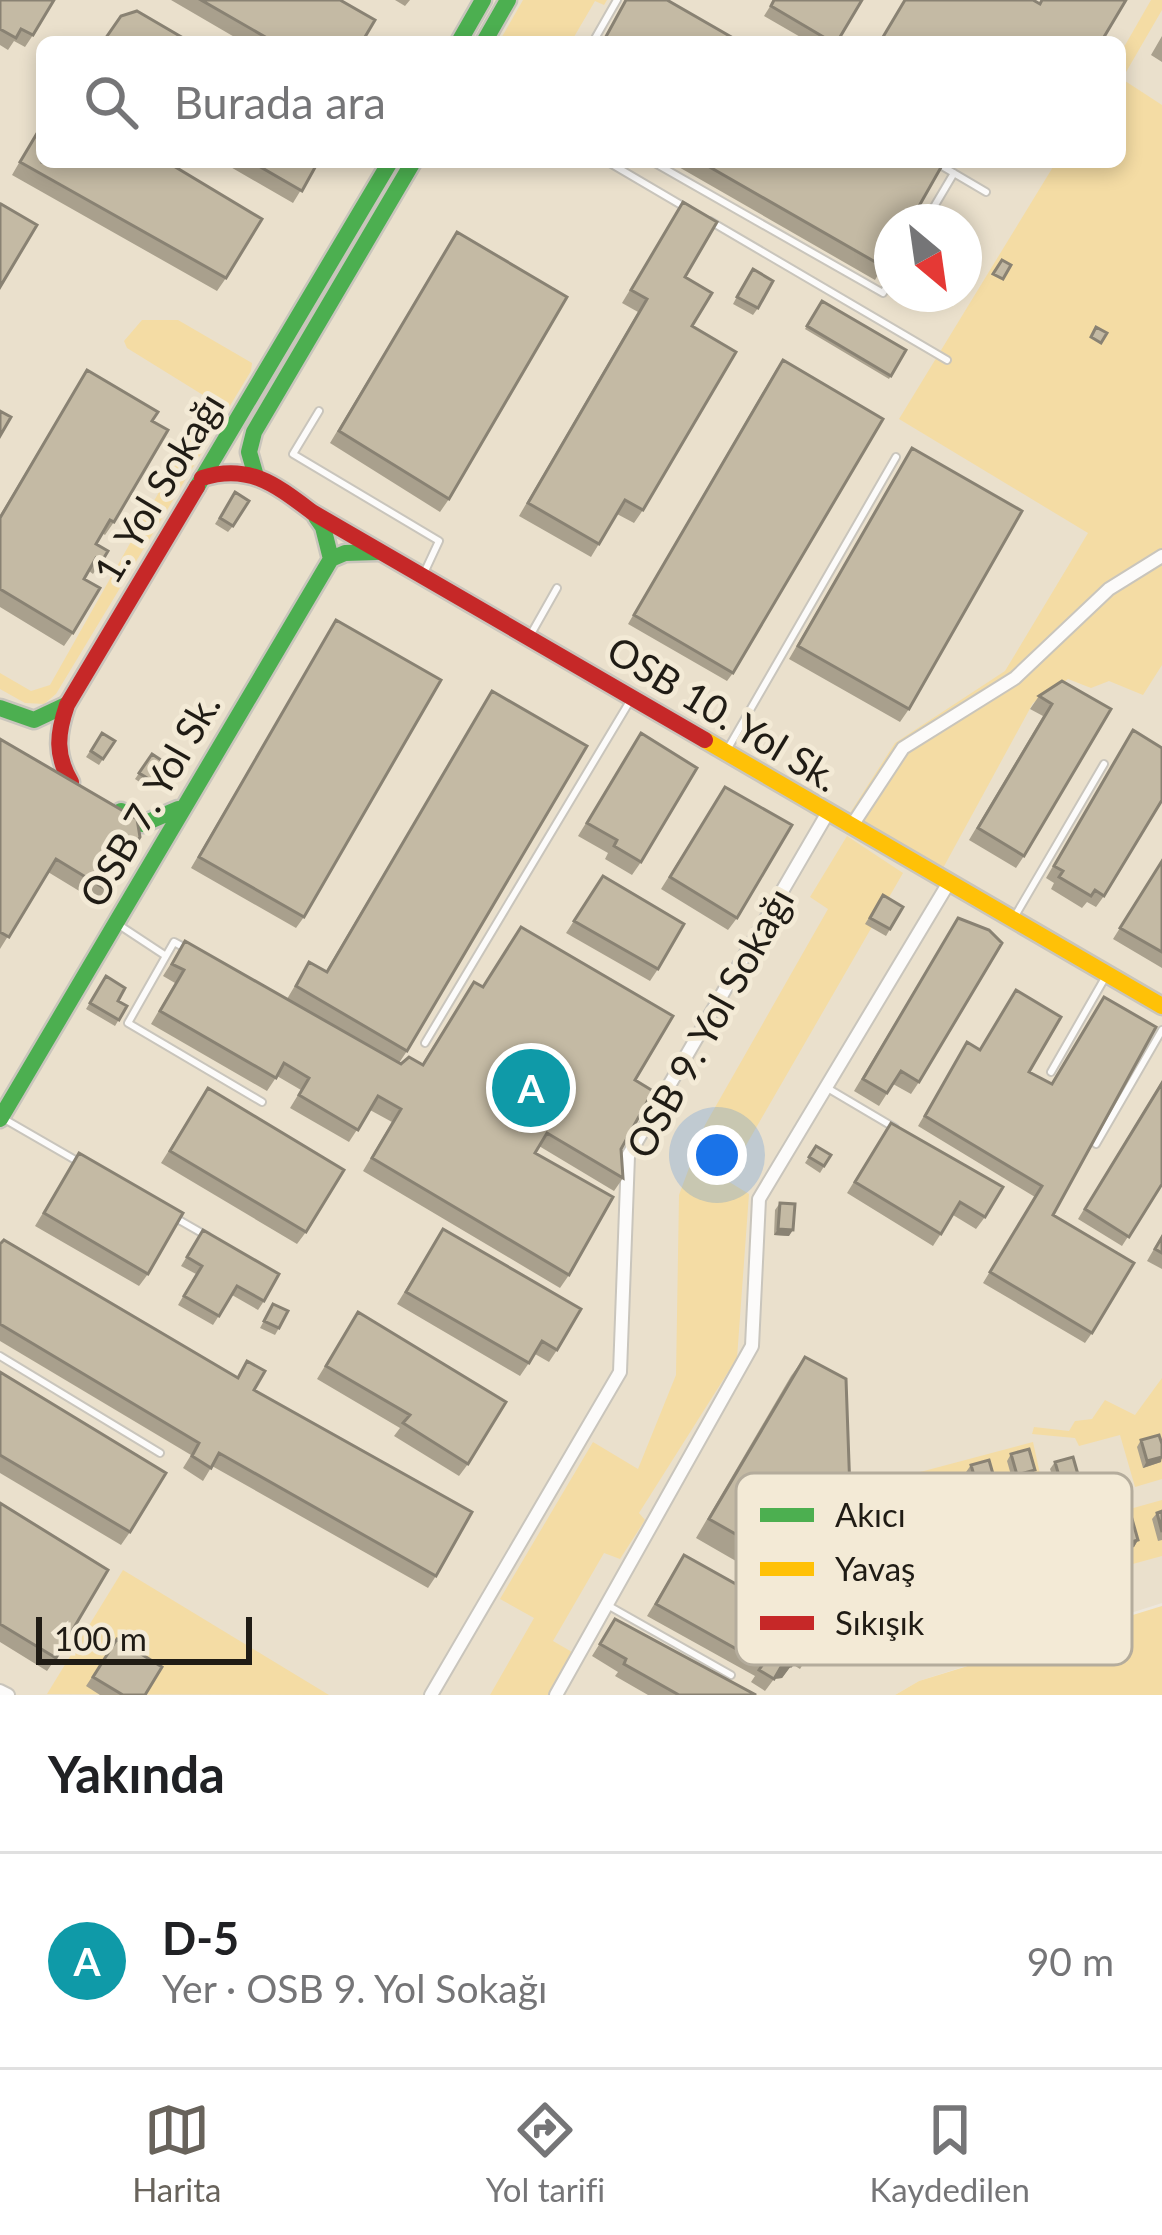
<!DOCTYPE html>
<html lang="tr">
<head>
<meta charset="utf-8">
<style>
	:root { --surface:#fff; --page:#f6f6f6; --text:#202124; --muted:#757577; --line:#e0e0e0; --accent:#68635b }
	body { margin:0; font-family:Lato,sans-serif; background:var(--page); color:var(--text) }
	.compass { position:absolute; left:874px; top:204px; width:108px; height:108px; border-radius:50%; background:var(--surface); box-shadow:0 6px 18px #0003; rotate:151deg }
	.scale { position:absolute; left:36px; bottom:30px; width:216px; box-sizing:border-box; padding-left:12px; border:6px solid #201c15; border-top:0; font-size:33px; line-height:42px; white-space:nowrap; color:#201c15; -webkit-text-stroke:9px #f3ead6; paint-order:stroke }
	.you { position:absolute; left:717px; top:1155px; width:42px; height:42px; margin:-30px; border:9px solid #fff; border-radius:50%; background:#1a73e8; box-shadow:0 0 0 18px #1a73e833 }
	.badge { display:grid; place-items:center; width:78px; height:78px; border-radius:50%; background:var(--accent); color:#fff; font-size:39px; font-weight:700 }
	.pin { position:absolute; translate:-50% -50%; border:6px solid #fff; box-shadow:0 3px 12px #0006 }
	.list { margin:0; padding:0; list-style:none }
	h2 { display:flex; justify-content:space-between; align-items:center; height:156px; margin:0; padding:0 48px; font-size:51px }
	h2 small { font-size:39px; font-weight:400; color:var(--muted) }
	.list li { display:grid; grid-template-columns:78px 1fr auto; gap:36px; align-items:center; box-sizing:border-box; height:216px; padding:0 48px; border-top:3px solid var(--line) }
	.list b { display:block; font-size:45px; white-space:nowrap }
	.list p { margin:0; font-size:39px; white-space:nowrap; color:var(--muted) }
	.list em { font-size:39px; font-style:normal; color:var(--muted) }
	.icon { flex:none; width:66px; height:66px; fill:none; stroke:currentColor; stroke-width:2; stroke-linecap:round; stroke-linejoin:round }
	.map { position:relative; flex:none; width:1162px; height:1695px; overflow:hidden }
	.search { position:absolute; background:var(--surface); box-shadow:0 6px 18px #0003; left:36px; right:36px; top:36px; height:132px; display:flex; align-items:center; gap:30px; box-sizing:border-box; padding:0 42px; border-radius:18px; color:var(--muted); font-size:45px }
	.sheet { height:372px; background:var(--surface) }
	nav { display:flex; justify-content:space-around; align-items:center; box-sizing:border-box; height:168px; border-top:3px solid var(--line); background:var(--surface); font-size:33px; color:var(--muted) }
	nav a { display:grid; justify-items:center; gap:6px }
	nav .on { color:var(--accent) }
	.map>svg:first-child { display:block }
	.built { fill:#eae0cc; fill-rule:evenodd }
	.green { fill:#f4dca4 }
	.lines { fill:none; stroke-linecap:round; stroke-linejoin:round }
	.lane-casing { stroke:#c9c5bc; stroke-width:10 }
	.street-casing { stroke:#c9c5bc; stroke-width:16 }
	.fast-casing { stroke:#c9c5bc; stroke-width:21 }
	.slow-casing { stroke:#c9c5bc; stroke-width:21 }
	.jam-casing { stroke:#c9c5bc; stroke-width:21 }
	.lane { stroke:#fcfbfa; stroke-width:6 }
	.street { stroke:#fcfbfa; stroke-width:12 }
	.fast { stroke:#4caf50; stroke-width:16 }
	.slow { stroke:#ffc107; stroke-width:16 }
	.jam { stroke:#c62828; stroke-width:16 }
	.wall { fill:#a9a08d }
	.shaded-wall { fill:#898273 }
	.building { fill:#c4baa4; stroke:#898273; stroke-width:3 }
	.labels { text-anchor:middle; stroke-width:10; stroke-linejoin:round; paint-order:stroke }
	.street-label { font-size:39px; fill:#201c15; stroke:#f3ead6 }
	.key { fill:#f3ead6; stroke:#b4ac9c; stroke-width:3 }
	.key-label { font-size:33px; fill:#201c15 }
</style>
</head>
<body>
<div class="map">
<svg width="1162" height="1695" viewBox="0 0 1162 1695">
	<rect width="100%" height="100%" fill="#ede7dc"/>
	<!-- built -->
	<path class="built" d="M0 0H1162V1603L919 1681 895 1695H0ZM42 42H1120V162H42ZM892 222H964V294H892Z"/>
	<!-- green -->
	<path class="green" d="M523 0H607L604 5 595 1 571 42H499Z
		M1151 0H1162V10L1122 79 1162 105V665L1143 695 1109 681 1091 688 1068 679 1033 703 942 870 848 816 895 743 1005 671 1088 533 899 419 1056 162H1120V54Z
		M142 320H178L252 363 251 371 56 694 44 704 25 703 0 689V673L31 691 50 685 211 400 127 348 124 341Z
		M847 836 903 873 726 1180 749 1194 737 1358 639 1513 645 1520 620 1559 604 1553 553 1641 572 1652 548 1695H490L534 1618 500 1599 593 1442 638 1469 676 1375 679 1195 705 1125 828 909 810 897Z
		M1162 1378V1479L1135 1487 1120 1435 1079 1446 1075 1438 1032 1434 1034 1427 1069 1431 1075 1421 1092 1419 1105 1400 1135 1415Z
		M1033 1442 1042 1483 948 1512 962 1562 1053 1541 1051 1531 1162 1500V1556L1023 1594 919 1612 890 1480Z
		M123 1570 329 1695 47 1694Z
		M1162 1606V1695H895L919 1681Z"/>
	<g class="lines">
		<!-- lane casing -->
		<g class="lane-casing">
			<path id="lane" d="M593 42 617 0
				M608 162 688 209
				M653 162 883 293 892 278
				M935 162 986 192
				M710 221 947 360
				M925 222 954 173
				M319 411 293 454 439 541 425 571
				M531 634 557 588
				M727 750 896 457
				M1015 916 1104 764
				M119 925 166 956 174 942 189 950
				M166 956 128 1023 262 1102
				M425 1043 630 701
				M1051 1072 1106 976
				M829 1089 895 1128
				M6 1120 77 1161
				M1096 1144 1162 1030
				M172 1216 207 1236
				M0 1356 160 1453
				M609 1606 731 1675"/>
		</g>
		<!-- street casing -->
		<g class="street-casing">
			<path id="street" d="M851 827 903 748 1015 678 1109 589 1162 556
				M0 1691 8 1695
				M431 1695 620 1372 628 1156 827 814
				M556 1695 752 1346 759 1199 948 884"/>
		</g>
		<!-- fast casing -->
		<g class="fast-casing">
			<path id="fast" d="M459 42 483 0
				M484 42 508 0
				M255 473 249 452 254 432 413 162
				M197 487 390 162
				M331 559 345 553 377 552
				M0 708 34 720 66 705
				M121 811 143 824 178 809
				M0 1119 331 559 323 527 316 517"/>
		</g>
		<!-- slow casing -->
		<g class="slow-casing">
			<path id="slow" d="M705 740 1162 1006"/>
		</g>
		<!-- jam casing -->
		<g class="jam-casing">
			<path id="jam" d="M202 478C249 463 276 485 312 512L705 740
				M71 782C55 755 57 734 67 705L197 487"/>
		</g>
		<!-- lane -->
		<use href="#lane" class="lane"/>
		<!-- street -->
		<use href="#street" class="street"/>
		<!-- fast -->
		<use href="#fast" class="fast"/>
		<!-- slow -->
		<use href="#slow" class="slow"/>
		<!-- jam -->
		<use href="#jam" class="jam"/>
	</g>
	<!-- wall -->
	<path class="wall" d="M0 0 33 35 25 47 14 41 8 50 0 45Z
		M171 0H340L362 42H243Z
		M395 0H410L405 6Z
		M774 0 837 42H809L764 16Z
		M1162 36V62L1151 55Z
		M42 123V162L226 278 217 291 12 175Z
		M222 162H318L293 203Z
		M670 162H944L875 280Z
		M683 202 685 277 692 326 643 510 634 523 617 514 591 557 519 516 638 312 622 303Z
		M457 232 449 499 440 512 330 443Z
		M748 276 758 308 753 315 733 304Z
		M822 301 906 350 889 379 805 329Z
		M777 368 733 673 727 681 628 624Z
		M87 370 152 421 114 522 105 535 102 533 96 544 108 551 93 574 89 571 84 579 73 633 64 646 0 607V515Z
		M912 448 909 709 900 722 789 659Z
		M235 492 233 526 228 532 215 524Z
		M336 620 304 917 296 928 191 868Z
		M1062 681 1024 856 1016 868 969 840 1043 716 1030 709 1039 696Z
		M492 691 407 1051 399 1063 422 1064 474 982 635 1080 621 1149 623 1178 614 1191 539 1146 535 1153 569 1275 560 1288 363 1171 392 1122 370 1110 349 1142 290 1108 301 1090 277 1076 267 1091 151 1024 175 983 163 976 185 941 287 999 309 962 326 971Z
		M1133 730 1104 896 1096 907 1087 902 1082 908 1051 889 1054 883 1046 878Z
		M102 733 115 741 99 765 86 757Z
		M641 733V862L632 875 605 859 608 853 578 836Z
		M0 739 107 890 99 903 48 872 0 949Z
		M152 754 164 762 147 787 135 779Z
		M725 787 737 918 728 930 661 889Z
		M1162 861V968L1113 939Z
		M603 876 658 969 650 981 566 933Z
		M883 895 903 907 886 936 865 924Z
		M958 918 919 1082 911 1094 893 1084 879 1106 854 1091Z
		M106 976 118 1001 127 1006 115 1026 86 1009Z
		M1016 990 1029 1072 1051 1084 1104 997 1053 1215 1092 1333 1085 1343 983 1283 1035 1197 918 1126 967 1042 979 1050Z
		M1162 1081V1184L1122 1246 1078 1219Z
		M208 1088 306 1232 297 1244 161 1163Z
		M883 1135 985 1217 976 1229 953 1215 933 1246 847 1193Z
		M816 1146 831 1155 820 1173 805 1163Z
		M79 1153 148 1274 139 1286 35 1226Z
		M780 1203 789 1236 774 1235 775 1210Z
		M443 1229 557 1350 549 1362 535 1354 520 1376 397 1304Z
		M203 1230 264 1301 258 1310 232 1295 213 1325 178 1305 196 1274 181 1266Z
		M1162 1235V1269L1147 1261Z
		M0 1244 237 1377 247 1361 254 1390 436 1576 428 1588 212 1466 203 1481 183 1468 191 1455 0 1341Z
		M273 1304 279 1328 275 1335 260 1328Z
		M358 1312 468 1464 459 1476 394 1436 400 1428 317 1379Z
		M805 1357 843 1595 829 1615 696 1538 791 1376Z
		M0 1372 130 1532 121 1545 0 1473Z
		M1141 1440 1161 1462 1143 1468 1137 1447Z
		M1011 1454 1035 1470 1031 1476 1013 1482 1007 1461Z
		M1055 1462 1079 1478 1075 1484 1057 1490 1050 1469Z
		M971 1465 995 1481 990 1487 972 1493 966 1472Z
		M912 1490 936 1505 931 1507 933 1541 912 1546 907 1528 912 1522 918 1520 908 1496Z
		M0 1503 56 1658 47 1671 0 1642Z
		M1162 1511V1540L1158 1541 1152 1519 1157 1513Z
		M1077 1535 1138 1540 1134 1547 1079 1562 1073 1541Z
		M684 1555 829 1636 813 1659 808 1656 800 1669 792 1664 782 1678 774 1679 765 1691 751 1682 755 1676 647 1616Z
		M1036 1558 1061 1573 1056 1580 1038 1585 1032 1564Z
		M992 1566 1010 1589 992 1593 987 1572Z
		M935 1575 957 1593 953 1600 934 1603 930 1582Z
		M615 1619 756 1695H648L615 1676 618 1672 592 1656Z
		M117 1639 145 1695H100L86 1686Z"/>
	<!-- shaded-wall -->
	<path class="shaded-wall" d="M778 1229 793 1230 789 1236 774 1235Z
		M1162 1457 1161 1462 1143 1468 1147 1461Z
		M1035 1470 1031 1476 1013 1482 1017 1475Z
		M1079 1478 1075 1484 1057 1490 1061 1483Z
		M995 1481 990 1487 972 1493 977 1486Z
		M938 1535 933 1541 912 1546 916 1540Z
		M1138 1540 1134 1547 1079 1562 1084 1556Z
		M1061 1573 1056 1580 1038 1585 1043 1579Z
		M1015 1583 1010 1589 992 1593 996 1587Z
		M957 1593 953 1600 934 1603 939 1597Z
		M791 1666 782 1678 773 1679 781 1667Z"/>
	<!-- building -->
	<path class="building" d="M0 0H54L33 35 21 29 16 38 0 29Z
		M201 0H340L375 20 362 42H274Z
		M626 0H667L740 42H603Z
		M774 0H862L837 42H832L771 6Z
		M905 0H1033L1040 4 1042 0H1126L1101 42H880Z
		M137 11 190 42H103L121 16Z
		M42 125V162H167L262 219 226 278 20 162Z
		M252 162H318L302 191Z
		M701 162H944L910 222H892V253L884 267Z
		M683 202 717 222 685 277 712 293 692 326 736 352 643 510 625 500 599 544 528 503 647 299 631 290Z
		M1 204 37 225 0 287V206Z
		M457 232 567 297 449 499 339 431Z
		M1002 260 1011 265 1003 279 993 274Z
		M753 269 773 281 758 308 737 297Z
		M822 301 906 350 891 376 807 326Z
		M1096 327 1107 333 1101 343 1091 337Z
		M783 360 883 419 733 673 634 615Z
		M87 370 158 412 152 421 168 430 114 522 110 520 96 544 108 551 102 561 96 558 84 579 100 588 73 633 0 589V518Z
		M0 411 11 417 0 436Z
		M912 448 1022 511 909 709 798 646Z
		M235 492 249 501 233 526 220 518Z
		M336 620 441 680 304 917 199 857Z
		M1062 681 1111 709 1024 856 978 828 1052 704 1039 696Z
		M492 691 587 746 407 1051 296 986 309 962 327 972Z
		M1133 730 1162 748V800L1104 896 1095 890 1091 896 1059 877 1063 871 1054 866Z
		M102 733 115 741 103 759 91 751Z
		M641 733 697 768 641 862 614 846 617 840 587 823Z
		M0 739 137 819 140 837 107 890 56 859 9 937 0 932Z
		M152 754 164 762 152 781 139 773Z
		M725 787 792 825 737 918 670 877Z
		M1162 861V952L1120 928Z
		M603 876 684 924 658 969 574 921Z
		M883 895 903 907 890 929 870 918Z
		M958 918 989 930 1002 943 919 1082 901 1071 887 1093 863 1079Z
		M521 927 673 1016 635 1080 653 1091 621 1149 623 1178 547 1133 535 1153 613 1197 569 1275 372 1158 401 1109 378 1096 358 1130 299 1095 309 1078 284 1063 276 1078 160 1011 184 970 172 964 185 941 401 1064 409 1057 423 1065 474 982 483 987Z
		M106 976 125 988 118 1001 127 1006 119 1020 90 1003Z
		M1016 990 1061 1017 1029 1072 1052 1084 1104 997 1156 1027 1053 1215 1134 1263 1092 1333 990 1272 1042 1186 925 1116 967 1042 980 1050Z
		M1162 1083V1184L1129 1237 1085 1209Z
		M208 1088 344 1170 306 1232 170 1151Z
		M891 1123 1003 1187 985 1217 960 1202 941 1234 855 1182Z
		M816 1146 831 1155 824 1166 809 1157Z
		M79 1153 183 1213 148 1274 44 1213Z
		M780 1203 795 1204 793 1230 778 1229Z
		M443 1229 581 1309 557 1350 542 1341 529 1363 406 1292Z
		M203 1230 279 1274 264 1301 237 1286 219 1316 184 1296 202 1266 187 1257Z
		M1162 1237V1253L1155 1249Z
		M4 1240 238 1378 247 1361 265 1371 254 1390 472 1512 436 1576 219 1453 211 1468 192 1456 199 1443 0 1324V1244Z
		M273 1304 288 1311 279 1328 264 1321Z
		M358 1312 506 1402 468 1464 403 1423 410 1415 326 1366Z
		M805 1357 846 1379 853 1576 843 1595 709 1519Z
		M0 1372 166 1473 130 1532 0 1455Z
		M1159 1435 1162 1444V1457L1147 1461 1141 1440Z
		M1029 1449 1035 1470 1017 1475 1011 1454Z
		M1073 1457 1079 1478 1061 1483 1055 1462Z
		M989 1460 995 1481 977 1486 971 1465Z
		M0 1503 108 1570 56 1658 0 1624Z
		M1162 1511V1532L1157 1513Z
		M1132 1519 1138 1540 1084 1556 1077 1535Z
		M684 1555 829 1636 822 1647 816 1644 808 1657 800 1651 791 1666 781 1667 774 1679 759 1670 763 1664 656 1604Z
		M615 1619 756 1695H679L624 1664 626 1659 600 1644Z
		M117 1639 162 1667 145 1695H123L93 1677Z"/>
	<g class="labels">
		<!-- street labels -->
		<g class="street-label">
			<text transform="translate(159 488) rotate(-59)" y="14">1. Yol Sokağı</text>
			<text transform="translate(723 714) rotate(31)" y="14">OSB 10. Yol Sk.</text>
			<text transform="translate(150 800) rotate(-60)" y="14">OSB 7. Yol Sk.</text>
			<text transform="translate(710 1023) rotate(-61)" y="14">OSB 9. Yol Sokağı</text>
		</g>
	</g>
	<!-- legend -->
	<rect x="736" y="1473" width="396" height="192" rx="18" class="key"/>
	<rect x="760" y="1508" width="54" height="14" fill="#4caf50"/>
	<rect x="760" y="1562" width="54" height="14" fill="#ffc107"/>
	<rect x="760" y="1616" width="54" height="14" fill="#c62828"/>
	<g class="key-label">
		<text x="835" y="1527">Akıcı</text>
		<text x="835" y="1581">Yavaş</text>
		<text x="835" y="1635">Sıkışık</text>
	</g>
</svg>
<svg class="compass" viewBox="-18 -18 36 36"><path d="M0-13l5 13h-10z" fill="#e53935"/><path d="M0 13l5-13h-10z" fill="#757577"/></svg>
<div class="scale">100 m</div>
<div class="you"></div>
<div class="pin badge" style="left:531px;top:1088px;background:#0f9aa8">A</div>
<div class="search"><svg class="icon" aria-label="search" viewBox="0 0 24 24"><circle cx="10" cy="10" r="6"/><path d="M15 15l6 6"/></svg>Burada ara</div>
</div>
<section class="sheet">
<h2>Yakında<small></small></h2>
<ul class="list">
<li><span class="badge" style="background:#0f9aa8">A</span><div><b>D-5</b><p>Yer · OSB 9. Yol Sokağı</p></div><em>90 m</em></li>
</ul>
</section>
<nav>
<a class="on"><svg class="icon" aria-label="map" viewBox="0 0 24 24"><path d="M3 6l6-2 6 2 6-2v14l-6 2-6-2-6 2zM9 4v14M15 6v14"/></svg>Harita</a>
<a><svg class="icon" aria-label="directions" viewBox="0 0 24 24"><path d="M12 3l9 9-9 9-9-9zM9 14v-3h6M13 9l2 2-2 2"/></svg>Yol tarifi</a>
<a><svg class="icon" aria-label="saved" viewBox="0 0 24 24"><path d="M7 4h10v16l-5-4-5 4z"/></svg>Kaydedilen</a>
</nav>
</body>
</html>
